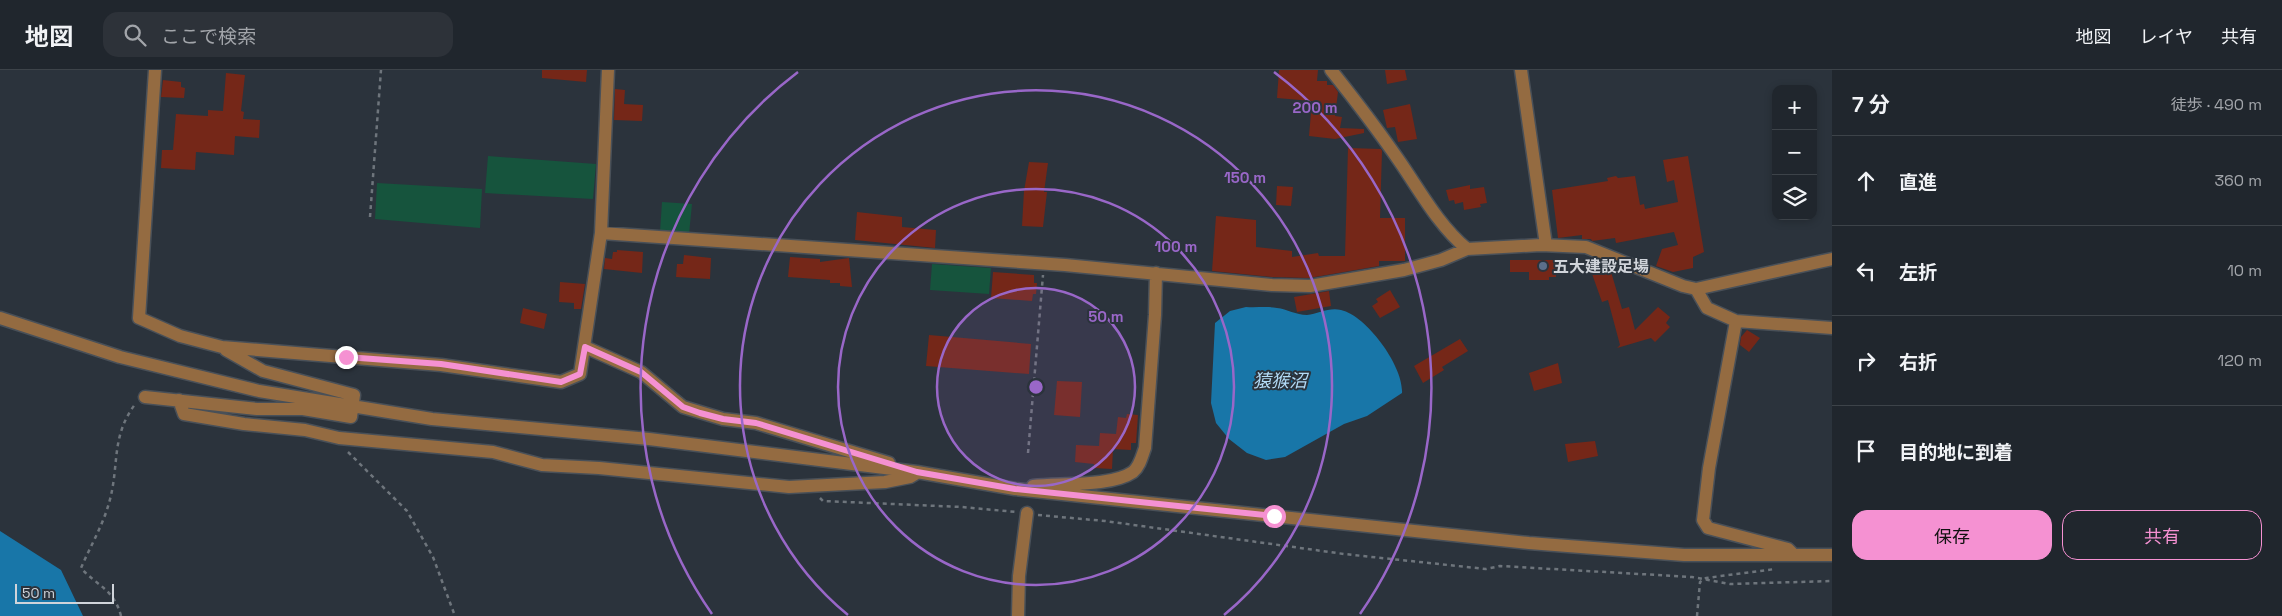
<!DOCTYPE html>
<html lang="ja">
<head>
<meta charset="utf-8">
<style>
	:root { --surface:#20262d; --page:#2d3239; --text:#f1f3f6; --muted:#a2a5aa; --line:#3d4349; --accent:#f591d2 }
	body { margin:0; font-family:"Space Grotesk","Noto Sans JP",sans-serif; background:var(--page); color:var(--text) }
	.controls { position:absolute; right:15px; top:15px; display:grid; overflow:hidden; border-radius:10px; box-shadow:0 2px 8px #0003 }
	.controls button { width:45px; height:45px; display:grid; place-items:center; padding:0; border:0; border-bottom:1px solid var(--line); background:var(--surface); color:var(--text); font:25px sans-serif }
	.scale { position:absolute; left:15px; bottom:12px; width:99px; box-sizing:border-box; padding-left:5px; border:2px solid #d0d4da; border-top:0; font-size:14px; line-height:18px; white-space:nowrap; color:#d0d4da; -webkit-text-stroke:4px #2b333c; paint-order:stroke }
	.stop { position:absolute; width:15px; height:15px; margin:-11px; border:4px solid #f591d2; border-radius:50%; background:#fff }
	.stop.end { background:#f591d2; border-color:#fff; box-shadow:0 1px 5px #0008 }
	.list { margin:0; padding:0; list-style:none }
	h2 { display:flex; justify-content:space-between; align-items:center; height:65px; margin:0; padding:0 20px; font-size:21px }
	h2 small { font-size:16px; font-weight:400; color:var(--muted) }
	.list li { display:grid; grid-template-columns:32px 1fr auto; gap:15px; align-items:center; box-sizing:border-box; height:90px; padding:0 20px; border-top:1px solid var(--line) }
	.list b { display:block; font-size:19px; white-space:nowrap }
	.list em { font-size:16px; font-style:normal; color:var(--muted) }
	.actions { display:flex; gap:10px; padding:15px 20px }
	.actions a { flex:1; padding:11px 0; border:1px solid var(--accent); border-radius:15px; text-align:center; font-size:18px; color:var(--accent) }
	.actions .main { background:var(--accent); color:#111 }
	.icon { flex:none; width:28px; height:28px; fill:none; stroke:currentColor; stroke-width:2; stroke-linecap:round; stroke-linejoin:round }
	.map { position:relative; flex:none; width:1832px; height:546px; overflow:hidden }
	header { display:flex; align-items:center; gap:30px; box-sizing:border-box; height:70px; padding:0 25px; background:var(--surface); border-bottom:1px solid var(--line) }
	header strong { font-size:24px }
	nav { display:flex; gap:28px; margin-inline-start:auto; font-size:18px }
	.search { width:350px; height:45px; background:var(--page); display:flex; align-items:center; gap:12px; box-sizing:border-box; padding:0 18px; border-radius:15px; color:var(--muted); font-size:19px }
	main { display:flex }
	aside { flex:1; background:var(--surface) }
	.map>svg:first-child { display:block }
	.green { fill:#16543d }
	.water { fill:#1876a8 }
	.building { fill:#752718 }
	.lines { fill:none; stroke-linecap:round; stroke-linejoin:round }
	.minor-casing { stroke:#495058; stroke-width:15 }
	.path { stroke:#6e757c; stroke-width:2.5; stroke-dasharray:4 4; stroke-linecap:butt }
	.minor { stroke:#946b41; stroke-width:12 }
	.route { stroke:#f591d2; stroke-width:6 }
	.ring { fill:none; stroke:#9967c8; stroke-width:2.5 }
	.service-dot { fill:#5c6f8a; stroke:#2b333c; stroke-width:2 }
	.labels { text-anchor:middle; stroke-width:4; stroke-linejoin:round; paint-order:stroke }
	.poi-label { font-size:16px; font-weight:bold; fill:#d0d4da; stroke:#2b333c; text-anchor:start }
	.water-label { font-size:18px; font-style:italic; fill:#b3dbf7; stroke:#2b333c }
	.centre { fill:#9967c8; stroke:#2b333c; stroke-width:2.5 }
	.ring-label { font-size:15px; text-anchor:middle; font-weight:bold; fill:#9967c8; stroke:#2b333c; stroke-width:4; stroke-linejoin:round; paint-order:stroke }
</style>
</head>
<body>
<header>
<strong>地図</strong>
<div class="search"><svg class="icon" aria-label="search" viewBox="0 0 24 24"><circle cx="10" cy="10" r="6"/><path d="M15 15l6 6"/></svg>ここで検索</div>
<nav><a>地図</a><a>レイヤ</a><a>共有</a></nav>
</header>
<main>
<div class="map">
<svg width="1832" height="546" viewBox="0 0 1832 546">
	<rect width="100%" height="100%" fill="#2b333c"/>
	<!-- green -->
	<path class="green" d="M488 86 596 94 593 129 485 123Z
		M377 113 482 119 480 158 375 149Z
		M662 132 692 134 689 164 660 162Z
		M932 194 991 198 989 224 930 220Z"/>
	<!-- water -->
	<path class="water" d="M1246 237C1256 238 1267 236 1277 238 1287 239 1296 245 1307 245 1318 244 1329 237 1341 240 1367 246 1404 297 1402 323L1367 346 1344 354 1285 387 1266 390 1247 383 1229 369 1216 353 1211 333 1215 253 1230 241Z
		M0 461 61 500 83 546H0Z"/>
	<!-- building -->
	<path class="building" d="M542 0H587L586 12 542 8Z
		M1279 0H1318L1317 11H1327V15H1333L1338 22 1335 46 1342 47 1340 58 1364 59V63L1335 69 1309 66 1312 31 1277 28Z
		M1385 0H1405L1407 10 1387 14Z
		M226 3 245 5 241 41 244 42 243 49 260 50 259 68 235 66 234 85 196 82 195 100 161 98 162 80H173L176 44 208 46V40L223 41Z
		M163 10 181 12V17L185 18 184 28 161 27Z
		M615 19 625 20 624 34 643 35 642 51 614 50Z
		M1410 34 1417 69 1398 72 1395 57 1387 58 1383 40Z
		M1348 78 1381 79 1382 81 1380 148H1405V191H1379V196L1309 208 1272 207 1212 201 1216 146 1256 150V177L1292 181V187L1318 183 1319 186H1345Z
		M1688 86 1704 182 1693 187V198L1673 202 1656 196 1662 179 1678 175 1674 162 1616 173 1615 168 1592 171 1591 169H1582V165L1558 168 1552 120 1608 111 1607 108 1616 106 1618 108 1635 106 1640 135 1644 134 1645 139 1678 132 1674 110 1667 112 1663 90Z
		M1029 92 1048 93 1044 122H1047L1043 157 1022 156 1024 121Z
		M1470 115V119L1484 117 1487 133 1480 134 1481 137 1464 140 1463 132 1455 134 1454 130 1449 131 1446 120Z
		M1277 116 1293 117 1291 136 1276 135Z
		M857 142 902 147V157L936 160 935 178 855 170Z
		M617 180 643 182 642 203 604 199 605 188 612 189 613 182H617Z
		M684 185 711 188 710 209 676 207 677 194H683Z
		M790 187 820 189V192L849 188 852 217 840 216V213H830V210L788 207Z
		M1510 190H1556V207H1549V210H1529V202H1510Z
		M1609 195 1622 239 1629 237 1635 260 1658 237 1670 247 1666 253 1670 257 1655 272 1651 268 1617 278 1620 275 1608 230 1602 232 1591 201Z
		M993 202 1034 205V213H1037L1036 224H1033L1032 231 991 228Z
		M560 212 585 214 581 239H574V233L559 232Z
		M1390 220 1400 237 1380 248 1372 236 1378 232 1376 229Z
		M1329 221 1331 236 1297 242 1294 227Z
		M523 238 547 244 544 259 520 253Z
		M1747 260 1760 268 1749 282 1740 275 1741 267Z
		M929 265 1031 274 1029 304 926 296Z
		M1460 269 1468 281 1442 297 1444 300 1423 313 1414 296Z
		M1558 293 1562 313 1534 321 1529 303Z
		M1057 311 1082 312 1080 347 1054 345Z
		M1127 344 1138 345 1136 373H1131V380L1113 379 1112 399 1094 398V394L1075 392 1076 375 1099 376 1100 363 1116 364 1118 347 1126 348Z
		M1595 371 1598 386 1568 392 1565 374Z"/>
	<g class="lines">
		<!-- minor casing -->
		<g class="minor-casing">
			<path id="minor" d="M155 0 139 248 180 266 222 277 441 295 561 312 580 304 601 163 608 0
				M1331 0C1355 30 1378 60 1400 92 1420 121 1439 156 1467 179L1541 175 1586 177 1683 216 1696 219 1832 189
				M1521 0 1546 175
				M601 163 1065 195 1272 215 1310 216 1404 200 1441 190 1467 179
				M1696 219 1707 238 1736 251 1832 258
				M0 248 120 287 259 321 432 349 649 369 917 402 1015 419 1529 473 1684 485H1832
				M1736 251 1709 398 1703 450 1708 458 1788 479 1794 485
				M585 277 641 302 683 337 723 349 756 353 889 393
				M145 327 257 339H303L351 347 354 325 263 301 226 280
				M179 330 184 344 244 354 305 360 339 368 493 382 542 395 599 398 789 417 885 412 910 407 915 404
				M1033 416C1060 413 1111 417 1133 402 1140 396 1142 386 1145 378L1155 245 1156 203
				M1018 546 1019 506 1027 443"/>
		</g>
		<!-- path -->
		<path class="path" d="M370 147 381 0
			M348 382 407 441 433 487 455 546
			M1028 383 1043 205
			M820 428 823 431 962 437 1016 442
			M1038 445 1105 451 1344 484 1486 499 1500 496 1692 507 1730 514 1832 511
			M121 546C114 519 97 516 81 498 90 477 103 455 109 433 120 395 110 367 136 333
			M1697 546 1700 512 1706 508 1775 499"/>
		<!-- minor -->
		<use href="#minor" class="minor"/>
	</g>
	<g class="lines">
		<!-- route -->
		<path class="route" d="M346 287 441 294 561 312 580 304 585 277 641 302 683 337 700 343 723 349 756 353 917 402 1015 419 1274 446"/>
	</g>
	<!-- distance rings -->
	<circle cx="1036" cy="317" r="99" fill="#9967c8" fill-opacity=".12"/>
	<g class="ring">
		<circle cx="1036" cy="317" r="99"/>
		<circle cx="1036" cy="317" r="198"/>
		<path d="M848 545A296 296 0 1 1 1224 545"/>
		<path d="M712 544A395 395 0 0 1 798 2M1274 2A395 395 0 0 1 1360 544"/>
	</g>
	<!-- markers -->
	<circle class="service-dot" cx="1543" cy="196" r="5"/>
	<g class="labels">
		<!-- poi labels -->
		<g class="poi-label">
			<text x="1553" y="202">五大建設足場</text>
		</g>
		<!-- water labels -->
		<g class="water-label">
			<text x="1280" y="317">猿猴沼</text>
		</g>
	</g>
	<circle cx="1036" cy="317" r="8" class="centre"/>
	<g class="ring-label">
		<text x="1315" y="43">200 m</text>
		<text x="1245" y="113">150 m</text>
		<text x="1176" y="182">100 m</text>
		<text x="1106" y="252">50 m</text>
	</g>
</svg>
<div class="controls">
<button>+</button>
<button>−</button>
<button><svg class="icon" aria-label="layers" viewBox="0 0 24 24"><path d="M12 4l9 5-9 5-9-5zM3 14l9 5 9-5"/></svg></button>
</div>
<div class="scale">50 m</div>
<div class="stop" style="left:1274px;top:446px"></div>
<div class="stop end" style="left:346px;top:287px"></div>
</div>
<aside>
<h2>7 分<small>徒歩 · 490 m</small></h2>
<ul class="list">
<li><svg class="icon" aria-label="ahead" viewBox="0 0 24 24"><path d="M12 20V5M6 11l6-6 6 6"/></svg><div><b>直進</b></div><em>360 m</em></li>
<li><svg class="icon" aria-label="left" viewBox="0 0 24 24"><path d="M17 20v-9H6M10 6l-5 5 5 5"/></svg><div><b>左折</b></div><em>10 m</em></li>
<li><svg class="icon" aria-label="right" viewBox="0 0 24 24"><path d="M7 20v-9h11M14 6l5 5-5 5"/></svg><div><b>右折</b></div><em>120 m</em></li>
<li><svg class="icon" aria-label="arrive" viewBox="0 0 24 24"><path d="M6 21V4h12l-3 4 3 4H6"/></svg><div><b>目的地に到着</b></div></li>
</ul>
<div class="actions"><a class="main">保存</a><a>共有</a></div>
</aside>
</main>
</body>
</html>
